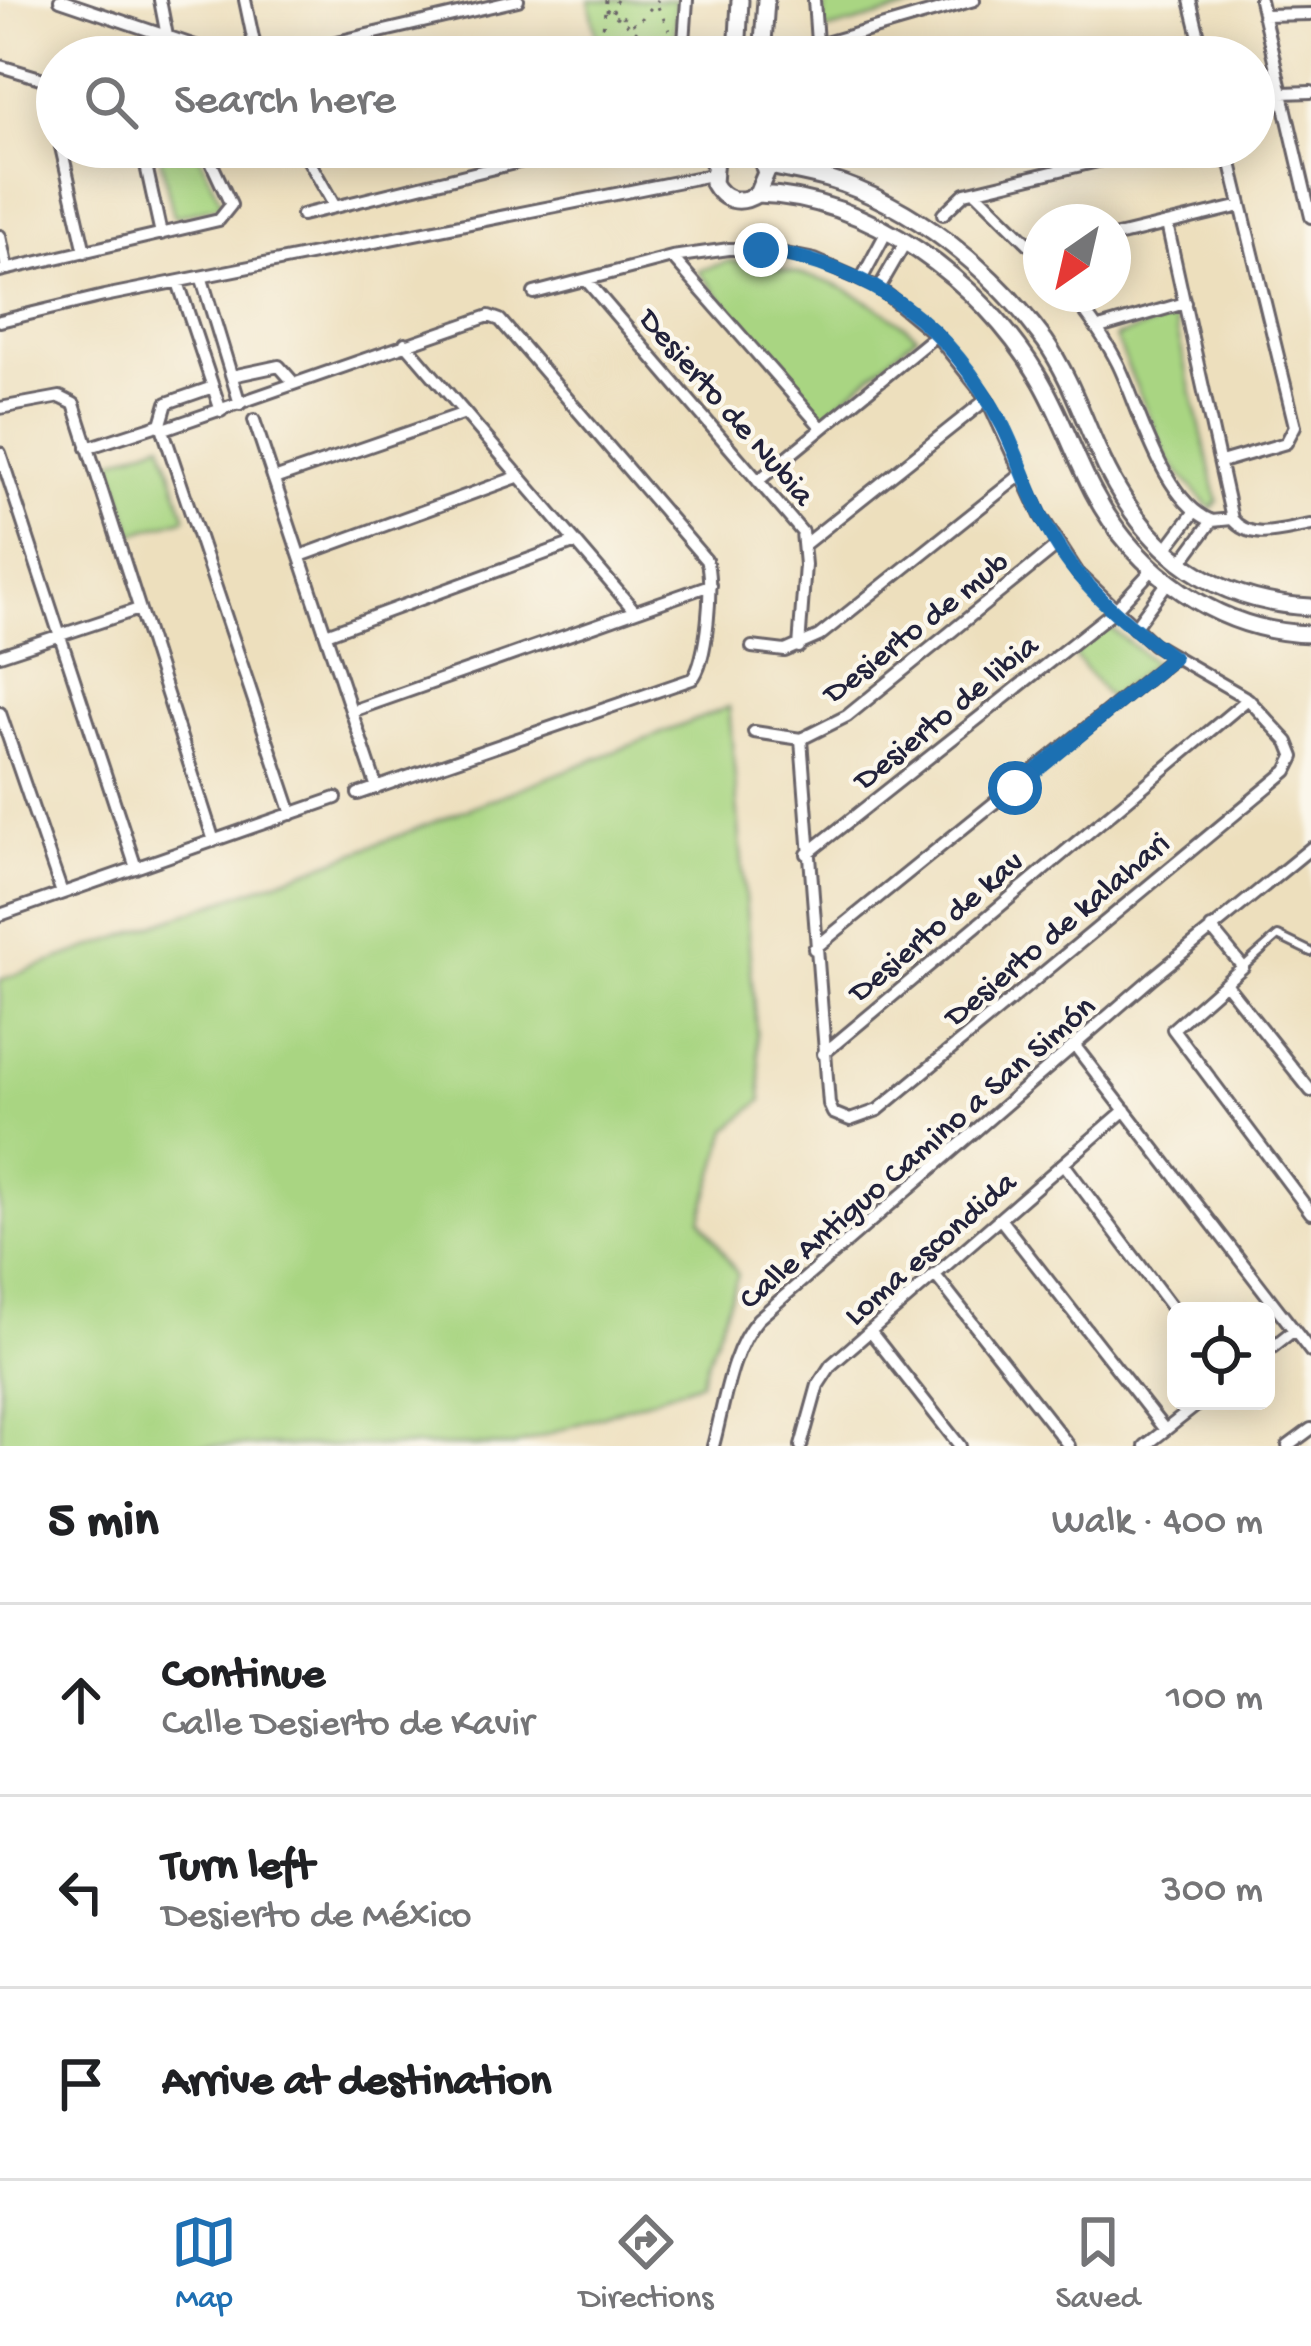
<!DOCTYPE html>
<html lang="en">
<head>
<meta charset="utf-8">
<style>
	:root { --surface:#fff; --page:#f2f2f2; --text:#202124; --muted:#757577; --line:#e0e0e0; --accent:#1f6fb2 }
	body { margin:0; font-family:"Gochi Hand",sans-serif; background:var(--page); color:var(--text) }
	.controls { position:absolute; right:36px; bottom:36px; display:grid; overflow:hidden; border-radius:18px; box-shadow:0 6px 30px #0003 }
	.controls button { width:108px; height:108px; display:grid; place-items:center; padding:0; border:0; border-bottom:3px solid var(--line); background:var(--surface); color:var(--text); font:60px sans-serif }
	.compass { position:absolute; left:1023px; top:204px; width:108px; height:108px; border-radius:50%; background:var(--surface); box-shadow:0 6px 30px #0003; rotate:214deg }
	.stop { position:absolute; width:36px; height:36px; margin:-27px; border:9px solid #1f6fb2; border-radius:50%; background:#fff }
	.stop.end { background:#1f6fb2; border-color:#fff; box-shadow:0 3px 12px #0008 }
	.list { margin:0; padding:0; list-style:none }
	h2 { display:flex; justify-content:space-between; align-items:center; height:156px; margin:0; padding:0 48px; font-size:51px }
	h2 small { font-size:39px; font-weight:400; color:var(--muted) }
	.list li { display:grid; grid-template-columns:78px 1fr auto; gap:36px; align-items:center; box-sizing:border-box; height:192px; padding:0 48px; border-top:3px solid var(--line) }
	.list b { display:block; font-size:45px; white-space:nowrap }
	.list p { margin:0; font-size:39px; white-space:nowrap; color:var(--muted) }
	.list em { font-size:39px; font-style:normal; color:var(--muted) }
	.icon { flex:none; width:66px; height:66px; fill:none; stroke:currentColor; stroke-width:2; stroke-linecap:round; stroke-linejoin:round }
	.map { position:relative; flex:none; width:1311px; height:1446px; overflow:hidden }
	.search { position:absolute; background:var(--surface); box-shadow:0 6px 30px #0003; left:36px; right:36px; top:36px; height:132px; display:flex; align-items:center; gap:30px; box-sizing:border-box; padding:0 42px; border-radius:66px; color:var(--muted); font-size:45px }
	.sheet { height:732px; background:var(--surface) }
	nav { display:flex; justify-content:space-around; align-items:center; box-sizing:border-box; height:168px; border-top:3px solid var(--line); background:var(--surface); font-size:33px; color:var(--muted) }
	nav a { display:grid; justify-items:center; gap:6px }
	nav .on { color:var(--accent) }
	.map>svg:first-child { display:block }
	.green { fill:#a9d582; stroke:#667c5e; stroke-width:3 }
	.lines { fill:none; stroke-linecap:round; stroke-linejoin:round }
	.lane-casing { stroke:#696468; stroke-width:12 }
	.street-casing { stroke:#696468; stroke-width:16 }
	.secondary-casing { stroke:#696468; stroke-width:21 }
	.path { stroke:#696468; stroke-width:3; stroke-dasharray:3 9; stroke-linecap:butt }
	.lane { stroke:#fff; stroke-width:6 }
	.street { stroke:#fff; stroke-width:10 }
	.secondary { stroke:#fff; stroke-width:15 }
	.route { stroke:#1f6fb2; stroke-width:15 }
	.labels { text-anchor:middle; stroke-width:9; stroke-linejoin:round; paint-order:stroke }
	.street-label { font-size:33px; fill:#22223b; stroke:#fbf7ec }
</style>
</head>
<body>
<div class="map">
<svg width="1311" height="1446" viewBox="0 0 1311 1446">
	<rect width="100%" height="100%" fill="#fbf7ec"/>
	<filter id="ink" filterUnits="userSpaceOnUse"><feTurbulence type="fractalNoise" baseFrequency=".00833" numOctaves="2"/><feDisplacementMap in="SourceGraphic" scale="24" xChannelSelector="R" yChannelSelector="G"/><feConvolveMatrix kernelMatrix="1 2 1 2 8 2 1 2 1" color-interpolation-filters="sRGB"/></filter>
	<filter id="wash" filterUnits="userSpaceOnUse"><feTurbulence type="fractalNoise" baseFrequency=".004" numOctaves="4" result="noise"/><feDisplacementMap in="SourceGraphic" scale="48" xChannelSelector="R" yChannelSelector="G"/><feGaussianBlur stdDeviation="2.7" result="paint"/><feColorMatrix in="noise" values="0 0 0 0 0 0 0 0 0 0 0 0 0 0 0 0 0 1.4 0 .05"/><feComposite in="paint" operator="in"/></filter>
	<g filter="url(#wash)">
		<rect width="100%" height="100%" fill="#eddfbd"/>
		<!-- green -->
		<path class="green" d="M589 0H676L675 37 600 52Z
			M825 0H941L822 32Z
			M158 147H196L222 205 174 217Z
			M730 261C812 272 852 284 917 335L822 417 698 271Z
			M1174 318 1218 501 1211 509 1168 460 1115 337Z
			M162 442 186 518 133 534 111 461Z
			M1108 626 1154 663 1109 698 1073 654Z
			M729 707 762 1100 728 1130 701 1219 738 1275 700 1382 514 1446H0V980L341 858Z"/>
	</g>
	<g filter="url(#ink)">
		<g class="lines">
			<!-- lane casing -->
			<g class="lane-casing">
				<path id="lane" d="M1243 967 1278 936 1311 952"/>
			</g>
			<!-- street casing -->
			<g class="street-casing">
				<path id="street" d="M60 0 228 57
					M160 0 167 36
					M245 0 257 57
					M814 0 818 57
					M1190 0 1204 57
					M1260 0 1311 217
					M1263 15 1311 14
					M815 46 974 0
					M272 57 518 0
					M608 57 683 41
					M683 57 687 0
					M1132 57 1200 40
					M0 66 57 83
					M45 80 57 130
					M1282 93 1311 92
					M61 147 85 252
					M142 147 161 234
					M301 147 334 205
					M975 191 1041 256
					M943 214 965 193 1156 147
					M302 215 580 147
					M1167 224 1232 519
					M0 236 7 269
					M1113 237 1241 206
					M672 257 822 428
					M0 271 219 220 231 205 204 147
					M862 278 886 233
					M202 279 240 404
					M586 280 802 532 805 565 799 647
					M178 282 221 411
					M879 288 905 243
					M534 293 672 257 729 249H761L815 260 879 288 936 335 987 399 1041 516 1078 573 1153 644 1248 699 1288 742 1294 757 1287 771 878 1110 850 1120 833 1113 829 1104 801 739
					M1071 294C1089 316 1105 338 1118 364 1140 409 1162 501 1212 521L1232 519
					M0 321 104 296 711 175
					M1099 328 1185 303
					M405 343 633 609
					M232 376 279 366 294 383
					M213 387 167 403 161 424 292 814
					M0 408 60 397 74 404 214 841
					M254 420 377 788
					M164 429 489 316 500 320 706 560C714 580 707 664 692 679L358 794
					M87 448 161 424
					M0 453 136 868
					M1221 462 1286 443 1295 426 1227 147
					M274 479 465 413
					M758 481 936 335
					M1232 519C1251 543 1285 529 1311 525
					M805 544 987 399
					M1165 551 1195 511
					M300 556 520 476
					M1181 563 1212 521
					M1134 628 1168 582
					M326 634 576 542
					M752 647 785 651 819 636 1022 474
					M0 655 139 609
					M352 711 710 585
					M0 713 62 893
					M754 732 801 739 847 716 1057 546
					M807 854 1115 610 1152 570
					M0 915 336 798
					M1211 928 1243 967 1173 1029 1311 1213
					M814 949 1173 658
					M1225 983 1311 1091
					M1075 1046 1311 1352
					M823 1054 1248 699
					M1064 1164 1176 1313
					M1001 1220 1165 1430
					M935 1275 1069 1446
					M870 1331 960 1446
					M1266 1352 1294 1330
					M713 1446C724 1406 730 1351 758 1319L1153 977 1311 848
					M801 1446 818 1385 831 1365 1125 1110
					M1145 1446 1202 1401
					M1288 1446 1311 1429"/>
			</g>
			<!-- secondary casing -->
			<g class="secondary-casing">
				<path id="secondary" d="M737 57 740 0
					M762 57 766 0
					M729 147 715 158 713 183C723 201 740 205 757 194L766 173 761 157 747 147
					M765 165C786 170 807 173 828 179 914 205 992 269 1045 341 1068 374 1081 412 1097 448 1138 543 1204 602 1311 607
					M757 194C870 197 981 281 1038 376 1060 412 1073 453 1093 491 1135 572 1218 632 1311 634"/>
			</g>
			<!-- path -->
			<path class="path" d="M606 0 603 29 607 48
				M617 0 611 9 636 25 658 0
				M658 7 669 30
				M606 9 641 35"/>
			<!-- lane -->
			<use href="#lane" class="lane"/>
			<!-- street -->
			<use href="#street" class="street"/>
			<!-- secondary -->
			<use href="#secondary" class="secondary"/>
		</g>
	</g>
	<g class="lines" filter="url(#ink)">
		<!-- route -->
		<path class="route" d="M761 250C873 267 950 325 1003 426 1022 464 1033 506 1056 543 1083 589 1130 627 1173 658L1015 788"/>
	</g>
	<g class="labels">
		<!-- street labels -->
		<g class="street-label">
			<text transform="translate(729 405) rotate(49)" y="12">Desierto de Nubia</text>
			<text transform="translate(914 625) rotate(-38)" y="12">Desierto de mub</text>
			<text transform="translate(944 710) rotate(-39)" y="12">Desierto de libia</text>
			<text transform="translate(934 924) rotate(-40)" y="12">Desierto de kav</text>
			<text transform="translate(1055 927) rotate(-40)" y="12">Desierto de kalahari</text>
			<text transform="translate(915 1150) rotate(-41)" y="12">Calle Antiguo Camino a San Simón</text>
			<text transform="translate(928 1246) rotate(-41)" y="12">Loma escondida</text>
		</g>
	</g>
</svg>
<div class="controls">
<button><svg class="icon" aria-label="locate" viewBox="0 0 24 24"><circle cx="12" cy="12" r="6"/><path d="M12 2v4M12 18v4M2 12h4M18 12h4"/></svg></button>
</div>
<svg class="compass" viewBox="-18 -18 36 36"><path d="M0-13l5 13h-10z" fill="#e53935"/><path d="M0 13l5-13h-10z" fill="#757577"/></svg>
<div class="stop" style="left:1015px;top:788px"></div>
<div class="stop end" style="left:761px;top:250px"></div>
<div class="search"><svg class="icon" aria-label="search" viewBox="0 0 24 24"><circle cx="10" cy="10" r="6"/><path d="M15 15l6 6"/></svg>Search here</div>
</div>
<section class="sheet">
<h2>5 min<small>Walk · 400 m</small></h2>
<ul class="list">
<li><svg class="icon" aria-label="ahead" viewBox="0 0 24 24"><path d="M12 20V5M6 11l6-6 6 6"/></svg><div><b>Continue</b><p>Calle Desierto de Kavir</p></div><em>100 m</em></li>
<li><svg class="icon" aria-label="left" viewBox="0 0 24 24"><path d="M17 20v-9H6M10 6l-5 5 5 5"/></svg><div><b>Turn left</b><p>Desierto de México</p></div><em>300 m</em></li>
<li><svg class="icon" aria-label="arrive" viewBox="0 0 24 24"><path d="M6 21V4h12l-3 4 3 4H6"/></svg><div><b>Arrive at destination</b></div></li>
</ul>
</section>
<nav>
<a class="on"><svg class="icon" aria-label="map" viewBox="0 0 24 24"><path d="M3 6l6-2 6 2 6-2v14l-6 2-6-2-6 2zM9 4v14M15 6v14"/></svg>Map</a>
<a><svg class="icon" aria-label="directions" viewBox="0 0 24 24"><path d="M12 3l9 9-9 9-9-9zM9 14v-3h6M13 9l2 2-2 2"/></svg>Directions</a>
<a><svg class="icon" aria-label="saved" viewBox="0 0 24 24"><path d="M7 4h10v16l-5-4-5 4z"/></svg>Saved</a>
</nav>
</body>
</html>
